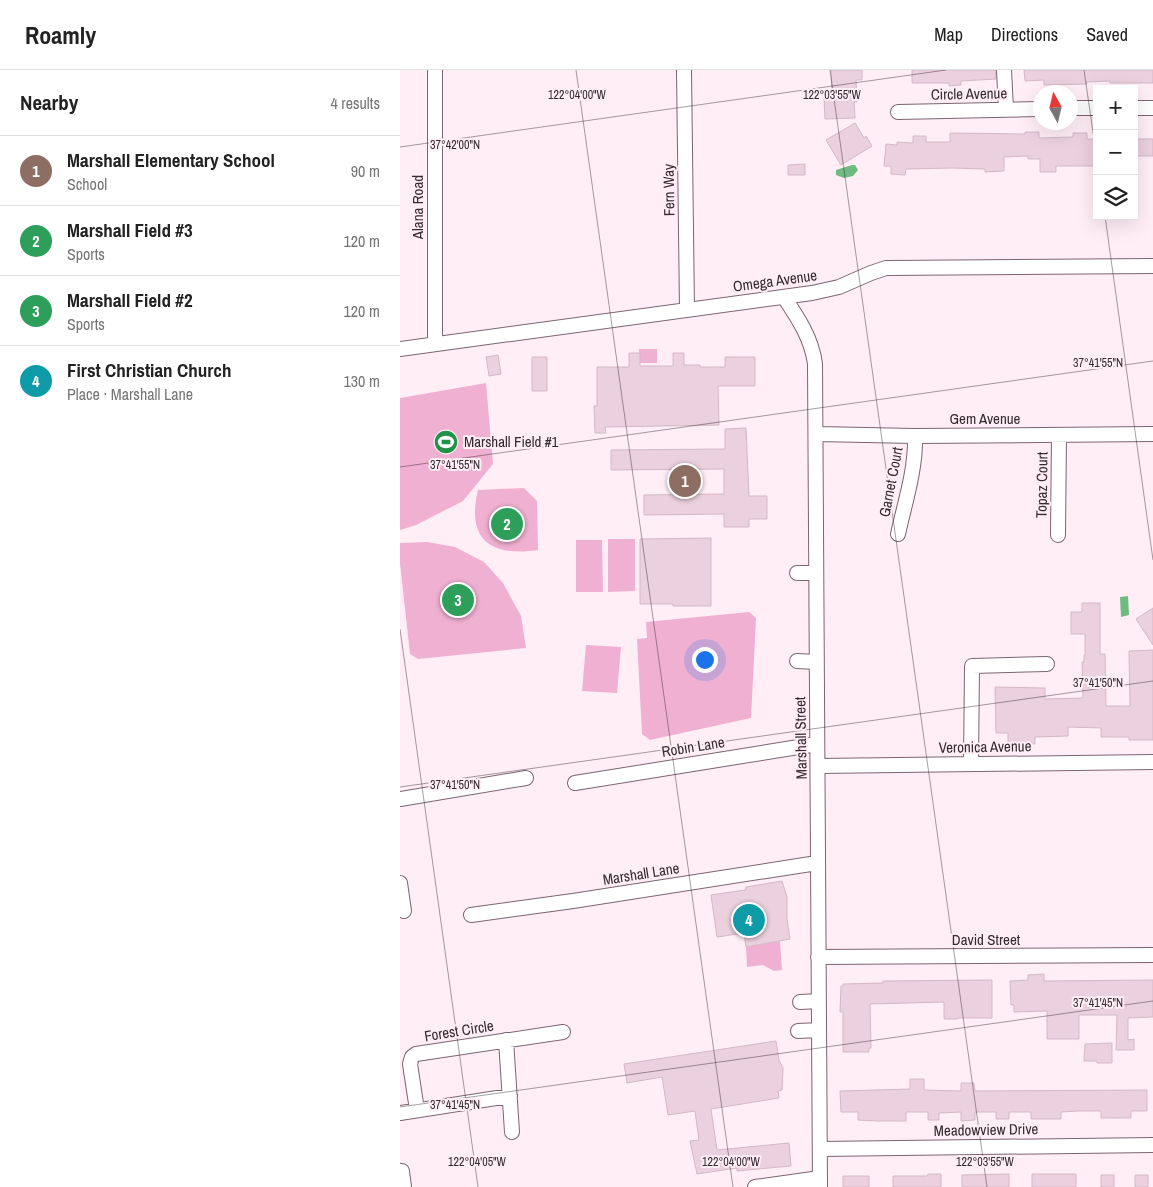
<!DOCTYPE html>
<html lang="en">
<head>
<meta charset="utf-8">
<style>
	:root { --surface:#fff; --page:#f2f2f2; --text:#222; --muted:#767676; --line:#e0e0e0; --accent:#1a73e8 }
	body { margin:0; font-family:"Archivo Narrow",sans-serif; background:var(--page); color:var(--text) }
	.controls { position:absolute; right:15px; top:15px; display:grid; overflow:hidden; border-radius:0px; box-shadow:0 5px 20px #0002 }
	.controls button { width:45px; height:45px; display:grid; place-items:center; padding:0; border:0; border-bottom:1px solid var(--line); background:var(--surface); color:var(--text); font:25px sans-serif }
	.compass { position:absolute; left:633px; top:15px; width:45px; height:45px; border-radius:50%; background:var(--surface); box-shadow:0 5px 20px #0002; rotate:352deg }
	.you { position:absolute; left:304px; top:589px; width:18px; height:18px; margin:-12px; border:4px solid #fff; border-radius:50%; background:#1a73e8; box-shadow:0 0 0 8px #1a73e833 }
	.badge { display:grid; place-items:center; width:32px; height:32px; border-radius:50%; background:var(--accent); color:#fff; font-size:16px; font-weight:700 }
	.pin { position:absolute; translate:-50% -50%; border:2px solid #fff; box-shadow:0 1px 5px #0006 }
	.list { margin:0; padding:0; list-style:none }
	h2 { display:flex; justify-content:space-between; align-items:center; height:65px; margin:0; padding:0 20px; font-size:21px }
	h2 small { font-size:16px; font-weight:400; color:var(--muted) }
	.list li { display:grid; grid-template-columns:32px 1fr auto; gap:15px; align-items:center; box-sizing:border-box; height:70px; padding:0 20px; border-top:1px solid var(--line) }
	.list b { display:block; font-size:19px; white-space:nowrap }
	.list p { margin:0; font-size:16px; white-space:nowrap; color:var(--muted) }
	.list em { font-size:16px; font-style:normal; color:var(--muted) }
	.icon { flex:none; width:28px; height:28px; fill:none; stroke:currentColor; stroke-width:2; stroke-linecap:round; stroke-linejoin:round }
	.map { position:relative; flex:none; width:753px; height:1117px; overflow:hidden }
	header { display:flex; align-items:center; gap:30px; box-sizing:border-box; height:70px; padding:0 25px; background:var(--surface); border-bottom:1px solid var(--line) }
	header strong { font-size:24px }
	nav { display:flex; gap:28px; margin-inline-start:auto; font-size:18px }
	main { display:flex }
	aside { flex:1; background:var(--surface) }
	.map>svg:first-child { display:block }
	.green { fill:#f0b0d1 }
	.water { fill:#6eba80 }
	.building { fill:#ebd0dd; stroke:#d3b8c5 }
	.lines { fill:none; stroke-linecap:round; stroke-linejoin:round }
	.minor-casing { stroke:#7c6470; stroke-width:16 }
	.minor { stroke:#fff; stroke-width:14 }
	.ticks { fill:none; stroke:#352a30; stroke-width:1; stroke-opacity:0.45 }
	.labels { text-anchor:middle; stroke-width:4; stroke-linejoin:round; paint-order:stroke }
	.street-label { font-size:15px; fill:#352a30; stroke:#ffeef6 }
	.poi-label { font-size:15px; fill:#352a30; stroke:#ffeef6; text-anchor:start }
	.ticks-label { font-size:12px; text-anchor:middle; fill:#352a30; stroke:#ffeef6; stroke-width:4; stroke-linejoin:round; paint-order:stroke }
</style>
</head>
<body>
<header>
<strong>Roamly</strong>
<nav><a>Map</a><a>Directions</a><a>Saved</a></nav>
</header>
<main>
<aside>
<h2>Nearby<small>4 results</small></h2>
<ul class="list">
<li><span class="badge" style="background:#8d6e63">1</span><div><b>Marshall Elementary School</b><p>School</p></div><em>90 m</em></li>
<li><span class="badge" style="background:#2e9e5b">2</span><div><b>Marshall Field #3</b><p>Sports</p></div><em>120 m</em></li>
<li><span class="badge" style="background:#2e9e5b">3</span><div><b>Marshall Field #2</b><p>Sports</p></div><em>120 m</em></li>
<li><span class="badge" style="background:#0f9aa8">4</span><div><b>First Christian Church</b><p>Place · Marshall Lane</p></div><em>130 m</em></li>
</ul>
</aside>
<div class="map">
<svg width="753" height="1117" viewBox="0 0 753 1117">
	<rect width="100%" height="100%" fill="#ffeef6"/>
	<!-- green -->
	<path class="green" d="M239 279H257V293H239Z
		M86 313 93 394 63 431 16 455 0 460V328Z
		M124 418 137 431 138 480C91 487 66 470 78 420Z
		M208 469H235V521L208 522Z
		M176 470H202L203 522H176Z
		M27 472 55 477 84 492 103 513 121 546 126 578 18 589 10 584 0 493V473Z
		M349 542 356 548 351 648 250 670 242 664 237 569 247 568 246 552Z
		M186 575 221 577 217 623 182 621Z
		M380 871 382 900 374 901 363 895 347 897 346 877Z"/>
	<!-- water -->
	<path class="water" d="M452 95H455L458 100 453 106 444 108 436 105V100Z
		M728 526 729 545 721 547 720 527Z"/>
	<!-- building -->
	<path class="building" d="M431 0H462V10H456L457 32H454L455 48 425 49 424 28H432Z
		M512 0H595L596 9 561 11V15L549 16V13H512Z
		M624 0H753V13H710V11L686 12 687 14 644 15V10L625 11Z
		M455 53 464 68 466 66 472 76 441 95 426 70Z
		M625 62H639V68L673 67V63H687V69H697V96H656V102H640V89H628V86L604 87V101L585 102V99L552 98 506 99 505 105 491 104V96H484L486 74 497 75V72L513 73V66H526V72H550V63L625 64Z
		M734 69H753V86H734Z
		M405 94V105H388V95Z
		M229 283H240V296H273V283H284V295H300V297H325V287H355V316H318L319 355 205 357 206 363H195L194 336H197V297H229Z
		M98 285 101 304 89 306 86 287Z
		M132 287H147V321H132Z
		M346 358 349 426H367V449H349V457H324V444L244 445V425L324 424V399L211 400V380L325 379V359Z
		M311 468V536H273V534H240V469Z
		M682 533H700V584H705L706 636H730L729 581 753 580V670H729V667H701V658L668 657V666L635 667V674H608V663H596L595 617 645 618V629L683 628 682 592H684V585H685V564H671V542H682Z
		M753 538V575L736 549Z
		M382 811 387 827V849L390 869 346 877 344 863 317 867 311 825 345 820 346 817Z
		M644 904V911L753 910V947L728 948V970L734 969V980H716L717 945H679V969H647V941L614 942V935H611L610 911 628 910V905Z
		M592 910V948H557V949H544V932L470 934 471 978H469V982H443V942H440L441 916H443V914L483 913V911Z
		M376 971 379 990 383 998 382 1020 378 1021 379 1028 311 1039 317 1080 389 1073 391 1096 337 1101V1098L297 1104 290 1071 299 1070 295 1041 268 1045 262 1007 227 1013 224 994Z
		M712 973V993H697V991H684L685 974Z
		M510 1009H524V1020L561 1021V1013H574L575 1021 747 1020V1041H731V1048H701V1041H678L661 1042V1049H631V1042H609V1049H596V1042H575V1050L561 1051V1042L539 1043V1050H528V1042H506V1051H478L458 1050V1042H441L440 1021 510 1019Z
		M528 1104H541V1117H493V1106H527Z
		M609 1104V1117H562V1105Z
		M632 1104H676V1117H632Z
		M701 1105H714V1117H701Z
		M735 1105H748V1117H735Z
		M443 1106H469V1117H443Z"/>
	<g class="lines">
		<!-- minor casing -->
		<g class="minor-casing">
			<path id="minor" d="M284 0 287 240
				M604 0 606 39
				M670 38H697
				M734 38H753
				M498 42 640 39
				M384 227C398 248 412 269 415 294L420 1117
				M35 274V0
				M0 279 412 223 439 217 471 203 486 198 753 196
				M416 364 515 366 753 364
				M498 464C505 432 516 399 515 366
				M658 465 659 365
				M397 503H416
				M397 591 416 592
				M571 693 572 596 647 594
				M418 696 753 692
				M175 713 417 674
				M0 729 126 708
				M0 813 4 841
				M71 845 173 831 417 793
				M418 887 753 885
				M400 932 419 931
				M398 961 419 960
				M106 970 112 1062
				M17 1040 10 994 12 987 16 984 163 962
				M0 1043 110 1026
				M420 1079 753 1075
				M0 1101H2L4 1117
				M355 1117 420 1108"/>
		</g>
		<!-- minor -->
		<use href="#minor" class="minor"/>
	</g>
	<!-- ticks -->
	<path class="ticks" d="M176 0 333 1117M430 0 587 1117M684 0 697 90M0 77 546 0M705 146 753 490M0 397 753 291M0 559 78 1117M0 717 753 611M0 1037 753 931"/>
	<!-- icons -->
	<defs>
		<g id="stadium-disc" transform="scale(1.25)"><circle r="9.5" fill="#22914a" stroke="#ffeef6"/><path d="M0-5a6.5 5 0 1 0 0 10a6.5 5 0 1 0 0-10ZM-3.5-1.8h7v3.6h-7Z" fill="#fff"/></g>
	</defs>
	<g fill-rule="evenodd">
		<use href="#stadium-disc" x="46" y="372"/>
	</g>
	<g class="labels">
		<!-- street labels -->
		<g class="street-label">
			<text transform="translate(569 24) rotate(-1)" y="5">Circle Avenue</text>
			<text transform="translate(269 120) rotate(-91)" y="5">Fern Way</text>
			<text transform="translate(18 137) rotate(-90)" y="5">Alana Road</text>
			<text transform="translate(375 211) rotate(-8)" y="5">Omega Avenue</text>
			<text x="585" y="354">Gem Avenue</text>
			<text transform="translate(491 412) rotate(-79)" y="5">Garnet Court</text>
			<text transform="translate(642 415) rotate(-89)" y="5">Topaz Court</text>
			<text transform="translate(401 668) rotate(-91)" y="5">Marshall Street</text>
			<text transform="translate(293 677) rotate(-9)" y="5">Robin Lane</text>
			<text transform="translate(585 677) rotate(-1)" y="5">Veronica Avenue</text>
			<text transform="translate(241 804) rotate(-9)" y="5">Marshall Lane</text>
			<text x="586" y="875">David Street</text>
			<text transform="translate(59 961) rotate(-9)" y="5">Forest Circle</text>
			<text transform="translate(586 1060) rotate(-1)" y="5">Meadowview Drive</text>
		</g>
		<!-- poi labels -->
		<g class="poi-label">
			<text x="64" y="377">Marshall Field #1</text>
		</g>
	</g>
	<g class="ticks-label">
		<text x="177" y="29">122°04'00"W</text>
		<text x="432" y="29">122°03'55"W</text>
		<text x="55" y="79">37°42'00"N</text>
		<text x="698" y="297">37°41'55"N</text>
		<text x="55" y="399">37°41'55"N</text>
		<text x="698" y="617">37°41'50"N</text>
		<text x="55" y="719">37°41'50"N</text>
		<text x="698" y="937">37°41'45"N</text>
		<text x="55" y="1039">37°41'45"N</text>
		<text x="77" y="1096">122°04'05"W</text>
		<text x="331" y="1096">122°04'00"W</text>
		<text x="585" y="1096">122°03'55"W</text>
	</g>
</svg>
<div class="controls">
<button>+</button>
<button>−</button>
<button><svg class="icon" aria-label="layers" viewBox="0 0 24 24"><path d="M12 4l9 5-9 5-9-5zM3 14l9 5 9-5"/></svg></button>
</div>
<svg class="compass" viewBox="-18 -18 36 36"><path d="M0-13l5 13h-10z" fill="#e53935"/><path d="M0 13l5-13h-10z" fill="#767676"/></svg>
<div class="you"></div>
<div class="pin badge" style="left:285px;top:411px;background:#8d6e63">1</div>
<div class="pin badge" style="left:107px;top:454px;background:#2e9e5b">2</div>
<div class="pin badge" style="left:58px;top:530px;background:#2e9e5b">3</div>
<div class="pin badge" style="left:349px;top:850px;background:#0f9aa8">4</div>
</div>
</main>
</body>
</html>
